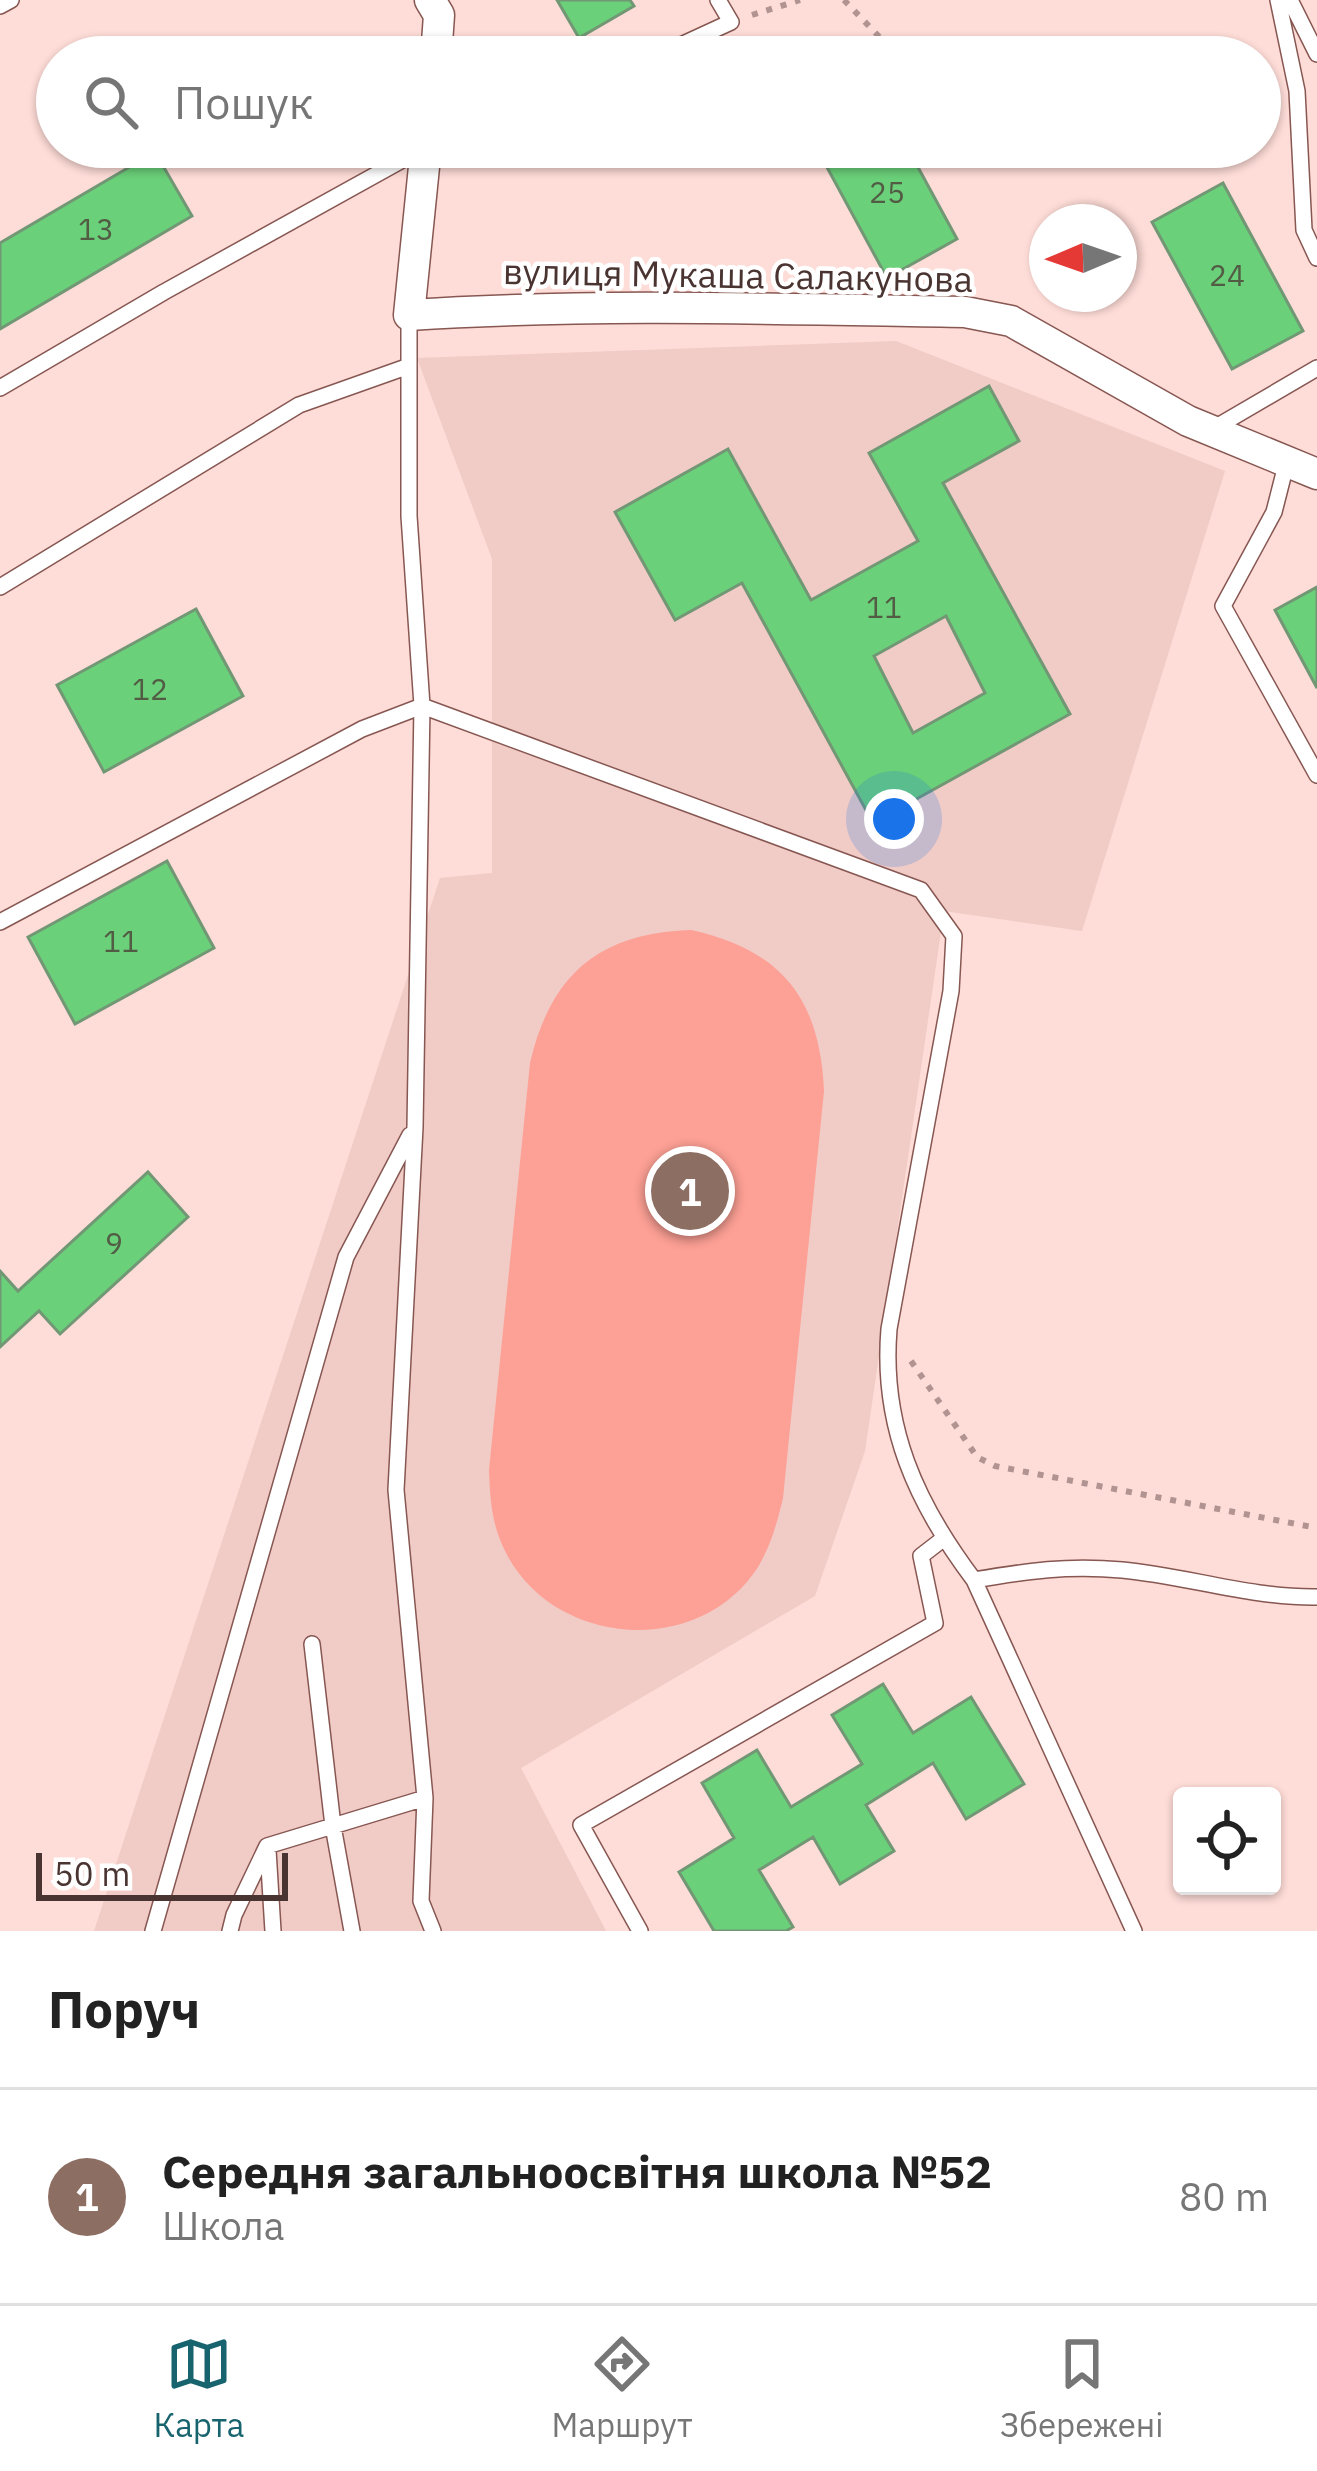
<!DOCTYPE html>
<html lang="uk">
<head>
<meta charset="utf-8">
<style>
	:root { --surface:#fff; --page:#f2f2f2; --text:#222; --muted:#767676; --line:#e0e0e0; --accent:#18646e }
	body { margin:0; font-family:"IBM Plex Sans",sans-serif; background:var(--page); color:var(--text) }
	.controls { position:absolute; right:36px; bottom:36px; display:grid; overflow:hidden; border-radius:12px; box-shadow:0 3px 9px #0004 }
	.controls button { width:108px; height:108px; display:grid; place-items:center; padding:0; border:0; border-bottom:3px solid var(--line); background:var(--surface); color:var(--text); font:60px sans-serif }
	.compass { position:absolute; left:1029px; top:204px; width:108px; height:108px; border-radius:50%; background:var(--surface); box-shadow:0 3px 9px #0004; rotate:268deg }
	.scale { position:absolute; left:36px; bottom:30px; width:252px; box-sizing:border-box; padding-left:12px; border:6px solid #4a3432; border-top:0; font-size:33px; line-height:42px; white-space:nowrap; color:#4a3432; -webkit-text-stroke:9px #fff; paint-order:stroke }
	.you { position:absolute; left:894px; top:819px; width:42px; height:42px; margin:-30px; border:9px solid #fff; border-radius:50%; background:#1a73e8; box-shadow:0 0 0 18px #1a73e833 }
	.badge { display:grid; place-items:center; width:78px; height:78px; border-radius:50%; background:var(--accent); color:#fff; font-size:39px; font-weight:700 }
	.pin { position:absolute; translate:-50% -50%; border:6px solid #fff; box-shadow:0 3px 12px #0006 }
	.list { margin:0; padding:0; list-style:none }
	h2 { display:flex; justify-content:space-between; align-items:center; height:156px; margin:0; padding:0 48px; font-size:51px }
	h2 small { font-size:39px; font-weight:400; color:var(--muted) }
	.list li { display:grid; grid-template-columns:78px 1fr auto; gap:36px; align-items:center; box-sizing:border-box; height:216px; padding:0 48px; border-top:3px solid var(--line) }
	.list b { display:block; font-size:45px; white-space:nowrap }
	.list p { margin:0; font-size:39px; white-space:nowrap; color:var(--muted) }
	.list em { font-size:39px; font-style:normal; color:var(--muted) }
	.icon { flex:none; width:66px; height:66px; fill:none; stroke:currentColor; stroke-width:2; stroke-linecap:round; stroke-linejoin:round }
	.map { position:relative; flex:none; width:1317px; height:1931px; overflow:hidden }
	.search { position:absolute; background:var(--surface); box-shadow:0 3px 9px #0004; left:36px; right:36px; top:36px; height:132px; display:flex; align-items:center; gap:30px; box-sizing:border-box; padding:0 42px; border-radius:66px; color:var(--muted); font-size:45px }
	.sheet { height:372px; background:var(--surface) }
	nav { display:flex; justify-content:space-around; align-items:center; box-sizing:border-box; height:168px; border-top:3px solid var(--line); background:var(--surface); font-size:33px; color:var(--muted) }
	nav a { display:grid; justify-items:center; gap:6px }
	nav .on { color:var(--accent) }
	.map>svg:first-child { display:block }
	.built { fill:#f1cbc6 }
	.green { fill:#fda095 }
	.building { fill:#6ad079; stroke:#729775; stroke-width:3; fill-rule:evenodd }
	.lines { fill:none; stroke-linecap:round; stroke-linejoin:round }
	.lane-casing { stroke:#875752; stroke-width:18 }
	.street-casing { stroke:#875752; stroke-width:33 }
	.path { stroke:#b19491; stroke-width:6; stroke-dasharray:6 9; stroke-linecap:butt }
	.lane { stroke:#fff; stroke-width:15 }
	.street { stroke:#fff; stroke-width:30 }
	.labels { text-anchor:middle; stroke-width:9; stroke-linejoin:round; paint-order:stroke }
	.number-label { font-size:30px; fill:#525b44 }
	.street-label { font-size:36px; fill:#4a3432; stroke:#fff }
</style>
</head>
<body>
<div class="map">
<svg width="1317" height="1931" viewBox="0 0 1317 1931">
	<rect width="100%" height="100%" fill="#fedcd7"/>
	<!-- built -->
	<path class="built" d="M896 341 1225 471 1082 931 944 911 865 1451 815 1596 521 1768 606 1931H94L440 878 492 873V559L417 358Z"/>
	<!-- green -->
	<path class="green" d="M691 930C782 950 820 999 824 1091L783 1498C777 1523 771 1545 758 1567 697 1662 543 1646 501 1542 491 1518 490 1495 489 1470L530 1063C551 973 600 933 691 930Z"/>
	<!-- building -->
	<path class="building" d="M557 0H630L634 6 579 38Z
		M816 147H907L957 239 887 278Z
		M155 152 192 216 0 329V243Z
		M1223 183 1303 331 1232 369 1152 222Z
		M989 386 1019 441 943 483 1070 714 873 823 742 583 675 620 615 512 728 449 811 600 918 541 869 453ZM946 616 985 693 913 733 874 656Z
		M1317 587V688L1275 610Z
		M196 609 243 696 104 772 57 685Z
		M167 861 214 948 75 1024 28 937Z
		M148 1172 188 1217 60 1334 39 1311 0 1347V1271L18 1291Z
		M883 1684 913 1733 971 1697 1024 1784 966 1819 933 1763 866 1805 894 1851 840 1884 813 1837 759 1870 793 1927 786 1931H714L679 1872 734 1838 702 1783 757 1750 791 1807 862 1764 832 1715Z"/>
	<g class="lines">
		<!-- lane casing -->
		<g class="lane-casing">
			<path id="lane" d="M1278 0 1297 91 1304 230 1317 258
				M1290 0 1317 54
				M0 6 11 0
				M655 57 731 22 718 0
				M0 388 164 292 424 148
				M1211 430 1317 368
				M1287 461 1274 512 1223 606 1317 775
				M0 587 299 405 409 366V315
				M0 922 362 729 422 706 409 516V366
				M974 1580C1028 1571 1067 1565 1122 1570 1187 1576 1251 1598 1317 1597
				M312 1644 333 1826 352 1931
				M268 1850 273 1931
				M153 1931 346 1257 410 1135
				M230 1931 234 1915 267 1846 425 1798
				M433 1931 421 1901 425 1798 396 1490 415 1127 422 706 921 890 954 936 951 991 889 1329C881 1426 916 1503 974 1580L1134 1931
				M640 1931 581 1825 935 1623 921 1556 943 1539"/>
		</g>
		<!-- street casing -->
		<g class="street-casing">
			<path id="street" d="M430 0 439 15 436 57
				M426 147 409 315C594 303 779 309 965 312L1011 321 1188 421 1317 474"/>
		</g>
		<!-- path -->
		<path class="path" d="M844 0 887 45 1046 57
			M752 15 800 0
			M911 1361 977 1457 995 1466 1317 1528"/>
		<!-- lane -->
		<use href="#lane" class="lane"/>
		<!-- street -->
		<use href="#street" class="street"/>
	</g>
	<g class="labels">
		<!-- number labels -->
		<g class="number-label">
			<text x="887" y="203">25</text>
			<text x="96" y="240">13</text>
			<text x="1227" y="286">24</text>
			<text x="884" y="618">11</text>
			<text x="150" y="700">12</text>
			<text x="121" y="952">11</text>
			<text x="114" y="1254">9</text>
		</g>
		<!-- street labels -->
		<g class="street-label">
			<text transform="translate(738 275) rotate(1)" y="13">вулиця Мукаша Салакунова</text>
		</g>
	</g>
</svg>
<div class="controls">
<button><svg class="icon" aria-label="locate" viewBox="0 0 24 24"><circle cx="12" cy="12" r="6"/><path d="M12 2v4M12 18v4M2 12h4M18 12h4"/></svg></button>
</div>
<svg class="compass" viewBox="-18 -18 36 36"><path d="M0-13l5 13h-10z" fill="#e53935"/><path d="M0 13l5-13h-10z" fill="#767676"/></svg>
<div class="scale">50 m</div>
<div class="you"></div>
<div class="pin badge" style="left:690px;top:1191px;background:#8d6e63">1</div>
<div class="search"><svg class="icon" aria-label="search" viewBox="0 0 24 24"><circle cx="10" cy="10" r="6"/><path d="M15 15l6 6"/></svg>Пошук</div>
</div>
<section class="sheet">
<h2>Поруч<small></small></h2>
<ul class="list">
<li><span class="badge" style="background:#8d6e63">1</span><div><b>Середня загальноосвітня школа №52</b><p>Школа</p></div><em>80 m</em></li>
</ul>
</section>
<nav>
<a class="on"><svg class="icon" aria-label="map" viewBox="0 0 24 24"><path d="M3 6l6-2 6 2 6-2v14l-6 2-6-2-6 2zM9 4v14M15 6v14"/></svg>Карта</a>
<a><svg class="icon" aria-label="directions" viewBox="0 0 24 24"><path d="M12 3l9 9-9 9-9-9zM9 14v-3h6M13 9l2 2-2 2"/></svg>Маршрут</a>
<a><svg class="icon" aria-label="saved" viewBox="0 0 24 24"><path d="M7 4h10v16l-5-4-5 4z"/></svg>Збережені</a>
</nav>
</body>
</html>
